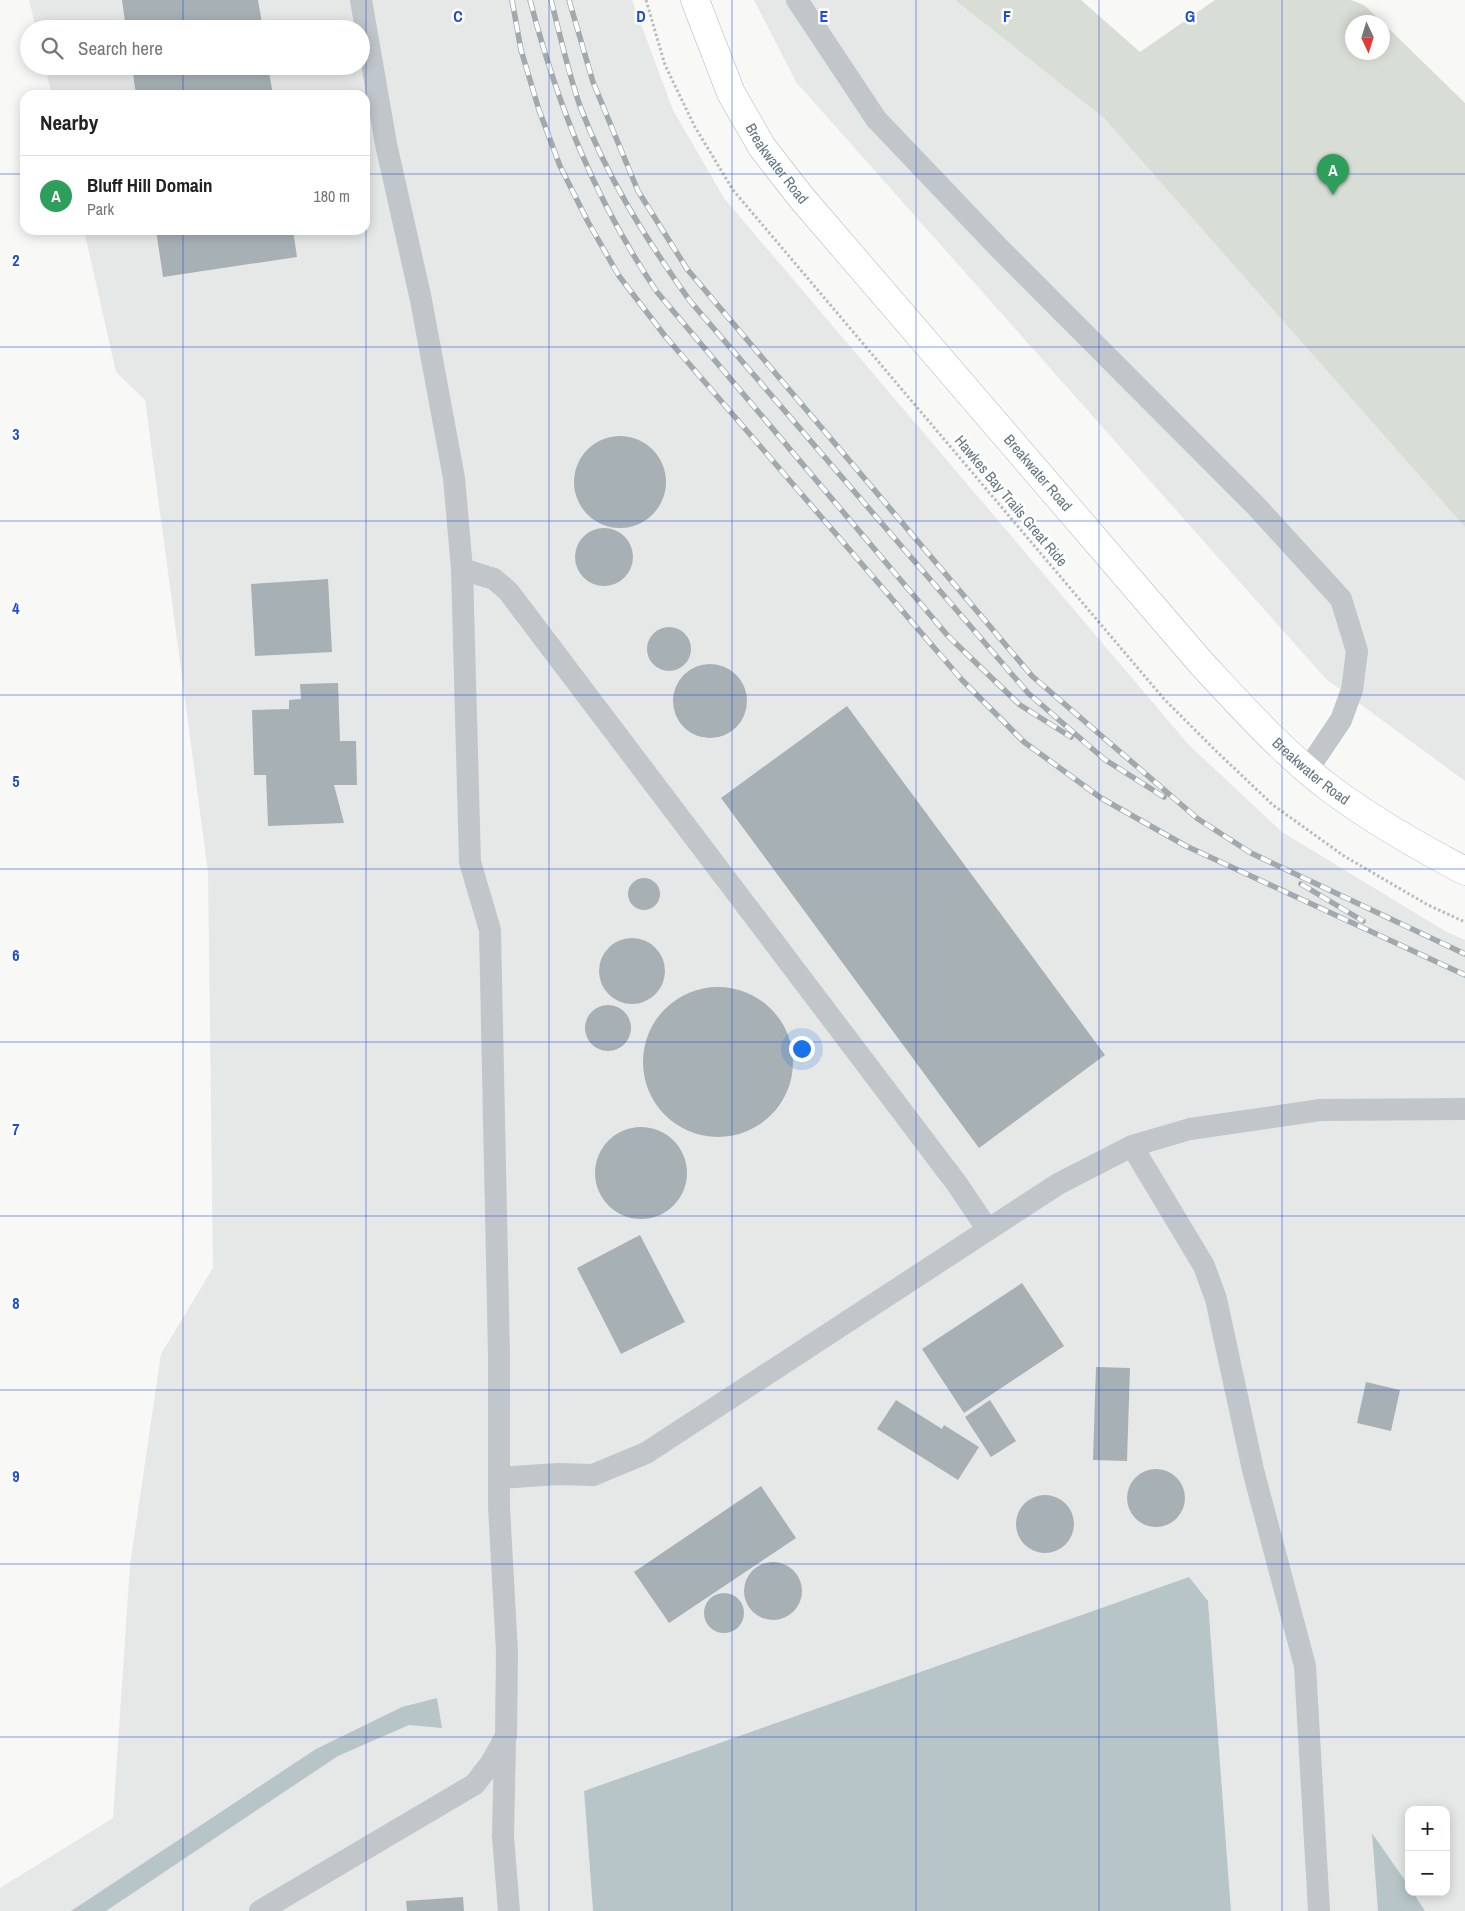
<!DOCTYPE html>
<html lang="en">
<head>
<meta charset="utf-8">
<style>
	:root { --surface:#fff; --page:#f6f6f6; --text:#222; --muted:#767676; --line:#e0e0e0; --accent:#e74627 }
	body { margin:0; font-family:"Archivo Narrow",sans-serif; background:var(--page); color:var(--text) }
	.controls { position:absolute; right:15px; bottom:15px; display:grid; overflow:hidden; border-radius:10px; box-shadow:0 2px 12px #0003 }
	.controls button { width:45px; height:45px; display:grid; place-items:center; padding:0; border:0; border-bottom:1px solid var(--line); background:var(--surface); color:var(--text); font:25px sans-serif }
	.compass { position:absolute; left:1345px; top:15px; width:45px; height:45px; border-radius:50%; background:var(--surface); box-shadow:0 2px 12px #0003; rotate:176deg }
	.you { position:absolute; left:801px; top:1048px; width:18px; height:18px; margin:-12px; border:4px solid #fff; border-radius:50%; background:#1a73e8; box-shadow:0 0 0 8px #1a73e833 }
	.badge { display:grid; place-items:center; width:32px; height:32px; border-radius:50%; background:var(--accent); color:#fff; font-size:16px; font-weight:700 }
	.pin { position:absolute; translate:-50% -41px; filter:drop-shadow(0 1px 2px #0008) }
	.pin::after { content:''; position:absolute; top:26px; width:18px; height:15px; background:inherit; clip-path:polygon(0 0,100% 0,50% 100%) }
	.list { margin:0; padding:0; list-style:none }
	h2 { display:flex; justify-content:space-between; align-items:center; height:65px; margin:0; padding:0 20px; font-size:21px }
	h2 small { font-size:16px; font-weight:400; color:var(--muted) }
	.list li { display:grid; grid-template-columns:32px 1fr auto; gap:15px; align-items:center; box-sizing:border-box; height:80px; padding:0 20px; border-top:1px solid var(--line) }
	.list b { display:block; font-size:19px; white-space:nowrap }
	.list p { margin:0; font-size:16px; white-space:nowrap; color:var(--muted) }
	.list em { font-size:16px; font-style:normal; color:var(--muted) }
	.icon { flex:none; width:28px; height:28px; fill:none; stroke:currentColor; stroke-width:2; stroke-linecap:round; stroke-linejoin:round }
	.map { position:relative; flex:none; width:1465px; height:1911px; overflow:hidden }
	.search { position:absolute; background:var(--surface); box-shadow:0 2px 12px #0003; left:20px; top:20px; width:350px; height:55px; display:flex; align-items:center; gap:12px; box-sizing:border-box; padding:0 18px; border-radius:28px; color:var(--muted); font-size:19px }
	.panel { position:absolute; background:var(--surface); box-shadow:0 2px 12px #0003; left:20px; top:90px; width:350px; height:145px; border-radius:15px }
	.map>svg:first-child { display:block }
	.built { fill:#e6e8e7 }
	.green { fill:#d8ddd5 }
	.water { fill:#b7c5c8 }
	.building { fill:#a6b0b5 }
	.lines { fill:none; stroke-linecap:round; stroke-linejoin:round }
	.trunk-casing { stroke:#b2b8bb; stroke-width:29 }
	.path { stroke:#b9bdc0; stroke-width:3; stroke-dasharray:2.5 2.5; stroke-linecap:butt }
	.service { stroke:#c1c6ca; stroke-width:22 }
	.trunk { stroke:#fff; stroke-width:28 }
	.rail-casing { stroke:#a0a9ae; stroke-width:5.5 }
	.rail { stroke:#fff; stroke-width:4; stroke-dasharray:11; stroke-linecap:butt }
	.grid { fill:none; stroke:#1d4ed8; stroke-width:1; stroke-opacity:0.55 }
	.labels { text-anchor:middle; stroke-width:5; stroke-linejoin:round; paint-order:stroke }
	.street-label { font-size:15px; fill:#637681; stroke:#fff }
	.grid-label { font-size:16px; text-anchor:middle; font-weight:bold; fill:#1d4ed8; stroke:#fff; stroke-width:5; stroke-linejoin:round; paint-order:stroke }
</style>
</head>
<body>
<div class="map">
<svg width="1465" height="1911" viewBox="0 0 1465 1911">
	<rect width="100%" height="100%" fill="#f8f8f6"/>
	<!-- built -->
	<path class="built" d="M29 0H632L673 110 724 198 1189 745 1282 832 1445 931 1465 940V1911H1425L1413 1892H1446V1810H1409V1886L1373 1834 1378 1911H1231L1208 1601 584 1791 593 1911H0V1888L113 1818 130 1565 161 1354 213 1268 208 872 145 400 116 372 84 230H365V95H52L45 66H361V29H36Z
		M754 0H955L1298 272 1465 502V781L1326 679 796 82Z"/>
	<!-- green -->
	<path class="green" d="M955 0H1081L1140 52 1215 0H1351L1364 5 1382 22H1352V52H1382L1383 23 1465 103V527L1105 119Z"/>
	<!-- water -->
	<path class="water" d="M1189 1577 1208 1601 1231 1911H593L584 1791Z
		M437 1698 442 1728 409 1725 338 1756 106 1911H71L316 1749 402 1707Z
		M1372 1833 1409 1886V1892H1413L1425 1911H1378Z"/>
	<!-- building -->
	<path class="building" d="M122 0H258L263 29H126Z
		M132 66H268L273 95H136Z
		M156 230H293L297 257 163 277Z
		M574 482a46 46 0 1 1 92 0a46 46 0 1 1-92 0Z
		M575 557a29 29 0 1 1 58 0a29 29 0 1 1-58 0Z
		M328 579 332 652 255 656 251 584Z
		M647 649a22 22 0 1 1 44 0a22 22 0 1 1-44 0Z
		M673 701a37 37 0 1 1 74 0a37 37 0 1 1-74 0Z
		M338 683 340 741H356L357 785H334L344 823 268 826 266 775H254L252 710 289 709V700L301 699 300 684Z
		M847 706 1105 1055 979 1148 721 798Z
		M628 894a16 16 0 1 1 32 0a16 16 0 1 1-32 0Z
		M599 971a33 33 0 1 1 66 0a33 33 0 1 1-66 0Z
		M643 1062a75 75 0 1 1 150 0a75 75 0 1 1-150 0Z
		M585 1028a23 23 0 1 1 46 0a23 23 0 1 1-46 0Z
		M595 1173a46 46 0 1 1 92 0a46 46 0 1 1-92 0Z
		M640 1235 685 1322 621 1354 577 1268Z
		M1022 1283 1064 1346 964 1413 922 1349Z
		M1096 1367 1130 1368 1127 1461 1093 1460Z
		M1366 1382 1400 1390 1391 1431 1357 1423Z
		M896 1400 942 1429 944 1425 979 1447 958 1480 877 1429Z
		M990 1400 1016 1441 991 1457 965 1417Z
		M1127 1498a29 29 0 1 1 58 0a29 29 0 1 1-58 0Z
		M761 1486 796 1538 669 1623 634 1572Z
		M1016 1524a29 29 0 1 1 58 0a29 29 0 1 1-58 0Z
		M744 1591a29 29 0 1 1 58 0a29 29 0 1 1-58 0Z
		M704 1613a20 20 0 1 1 40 0a20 20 0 1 1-40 0Z
		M463 1897 464 1911H407L406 1901Z"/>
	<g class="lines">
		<!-- trunk casing -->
		<g class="trunk-casing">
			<g id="trunk">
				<path id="s1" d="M695 0 731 93 762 147 800 196 1202 664C1243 708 1284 754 1332 790 1374 821 1419 847 1465 871"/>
			</g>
		</g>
		<!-- path -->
		<path class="path" d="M646 0 665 65 695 127 733 190 1164 699 1215 750 1273 805 1344 856 1428 905 1465 922"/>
		<!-- service -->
		<path class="service" d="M797 0 876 119 998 247 1256 506 1341 599 1357 651 1352 690 1341 720 1308 769
			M462 569 494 579 508 591 957 1184 988 1230
			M1132 1146 1204 1266 1216 1299 1253 1470 1305 1666 1319 1911
			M499 1478 558 1474 593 1475 646 1453 1058 1184 1132 1146 1190 1129 1320 1110 1465 1109
			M505 1742 503 1837 509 1911
			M260 1911 475 1784 491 1763 506 1736 507 1652 499 1507V1355L490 930 470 862 462 569 454 478 421 300 386 144 361 0"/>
		<!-- trunk -->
		<use href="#trunk" class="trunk"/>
		<!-- rail casing -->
		<g class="rail-casing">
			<path id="rail" d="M512 0 521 50 539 110 560 166 588 222 619 276 665 336 962 680 1024 742 1101 798 1186 846 1465 975
				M530 0C558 107 595 200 657 292L948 636 1020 705 1071 737
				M551 0C560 35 568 72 580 106 607 178 646 239 690 301L1028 693 1104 759 1164 797
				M569 0 593 82 638 191 687 269 1032 676 1198 819 1251 853 1465 954
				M1301 884 1363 921"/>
		</g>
		<!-- rail -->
		<use href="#rail" class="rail"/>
	</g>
	<!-- grid -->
	<path class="grid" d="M183 0V29M366 0V1911M549 0V1911M732 0V1911M916 0V1911M1099 0V1911M1282 0V1911M183 66V95M0 174H25M365 174H1465M183 230V1911M0 347H1465M0 521H1465M0 695H1465M0 869H1465M0 1042H1465M0 1216H1465M0 1390H1465M0 1564H1465M0 1737H1465"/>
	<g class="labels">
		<!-- street labels -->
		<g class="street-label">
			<text dy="5" stroke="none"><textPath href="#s1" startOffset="184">Breakwater Road</textPath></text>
			<text dy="5" stroke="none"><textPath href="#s1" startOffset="589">Breakwater Road</textPath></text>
			<text transform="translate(1011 501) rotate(50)" y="5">Hawkes Bay Trails Great Ride</text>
			<text dy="5" stroke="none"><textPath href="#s1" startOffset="994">Breakwater Road</textPath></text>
		</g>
	</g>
	<g class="grid-label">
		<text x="458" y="22">C</text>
		<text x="641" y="22">D</text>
		<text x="824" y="22">E</text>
		<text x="1007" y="22">F</text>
		<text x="1190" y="22">G</text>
		<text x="16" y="266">2</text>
		<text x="16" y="440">3</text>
		<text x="16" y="614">4</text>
		<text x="16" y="787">5</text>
		<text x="16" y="961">6</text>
		<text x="16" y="1135">7</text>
		<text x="16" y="1309">8</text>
		<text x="16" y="1482">9</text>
	</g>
</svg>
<div class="controls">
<button>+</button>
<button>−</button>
</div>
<svg class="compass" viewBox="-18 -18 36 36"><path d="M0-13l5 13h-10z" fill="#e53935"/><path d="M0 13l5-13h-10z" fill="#767676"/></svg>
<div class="you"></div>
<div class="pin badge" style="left:1333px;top:195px;background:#2e9e5b">A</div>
<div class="search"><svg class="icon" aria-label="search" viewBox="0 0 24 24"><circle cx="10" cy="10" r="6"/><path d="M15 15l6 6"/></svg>Search here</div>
<section class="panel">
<h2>Nearby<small></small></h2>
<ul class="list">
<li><span class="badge" style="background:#2e9e5b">A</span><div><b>Bluff Hill Domain</b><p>Park</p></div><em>180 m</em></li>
</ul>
</section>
</div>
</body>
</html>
